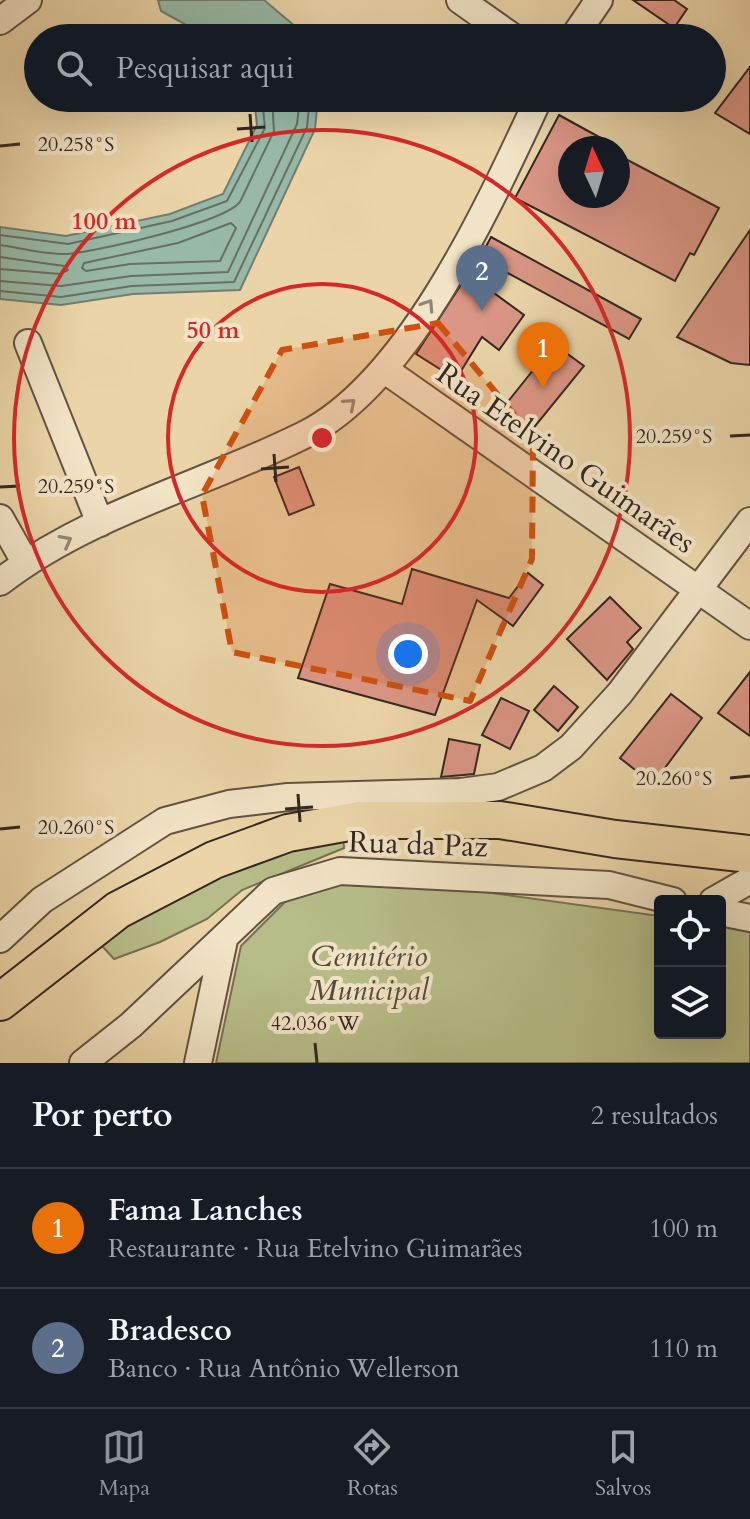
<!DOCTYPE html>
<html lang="pt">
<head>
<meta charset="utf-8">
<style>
	:root { --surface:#171b24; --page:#242831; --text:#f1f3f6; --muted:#9ea1a6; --line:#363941; --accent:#8c9099 }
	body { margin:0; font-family:Cardo,serif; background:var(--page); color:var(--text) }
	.controls { position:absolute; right:24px; bottom:24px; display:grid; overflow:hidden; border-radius:8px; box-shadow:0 8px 32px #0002 }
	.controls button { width:72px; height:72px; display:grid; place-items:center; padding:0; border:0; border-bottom:2px solid var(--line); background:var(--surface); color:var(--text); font:40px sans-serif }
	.compass { position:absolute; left:558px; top:136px; width:72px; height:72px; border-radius:50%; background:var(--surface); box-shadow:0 8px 32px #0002; rotate:356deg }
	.you { position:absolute; left:408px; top:654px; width:28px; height:28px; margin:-20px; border:6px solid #fff; border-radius:50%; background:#1a73e8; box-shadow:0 0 0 12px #1a73e833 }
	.badge { display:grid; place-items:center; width:52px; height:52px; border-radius:50%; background:var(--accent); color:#fff; font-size:26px; font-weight:700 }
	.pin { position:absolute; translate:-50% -66px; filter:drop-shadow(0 2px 4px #0008) }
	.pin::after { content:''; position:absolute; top:42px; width:28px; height:24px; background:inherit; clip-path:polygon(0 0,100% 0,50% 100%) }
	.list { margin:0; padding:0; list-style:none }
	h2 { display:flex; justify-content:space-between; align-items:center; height:104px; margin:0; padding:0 32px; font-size:34px }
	h2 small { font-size:26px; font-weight:400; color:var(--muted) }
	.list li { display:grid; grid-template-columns:52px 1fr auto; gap:24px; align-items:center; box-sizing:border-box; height:120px; padding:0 32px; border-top:2px solid var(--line) }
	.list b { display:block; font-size:30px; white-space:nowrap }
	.list p { margin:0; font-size:26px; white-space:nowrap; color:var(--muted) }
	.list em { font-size:26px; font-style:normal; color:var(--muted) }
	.icon { flex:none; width:44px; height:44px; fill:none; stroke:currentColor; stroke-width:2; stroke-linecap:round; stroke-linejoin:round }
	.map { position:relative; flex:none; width:750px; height:1063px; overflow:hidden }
	.search { position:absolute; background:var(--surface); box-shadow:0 8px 32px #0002; left:24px; right:24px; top:24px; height:88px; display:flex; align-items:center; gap:20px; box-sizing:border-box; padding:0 28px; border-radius:44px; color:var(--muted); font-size:30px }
	.sheet { height:344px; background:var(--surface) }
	nav { display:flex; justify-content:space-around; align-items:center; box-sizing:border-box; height:112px; border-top:2px solid var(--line); background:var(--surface); font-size:22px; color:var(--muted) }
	nav a { display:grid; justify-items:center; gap:4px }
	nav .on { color:var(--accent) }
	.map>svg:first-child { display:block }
	.green { fill:#b7bd88; stroke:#757254; stroke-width:2 }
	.water { fill:#98b9a7; stroke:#707e71; stroke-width:2 }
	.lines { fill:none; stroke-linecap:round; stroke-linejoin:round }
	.shore { stroke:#667064; stroke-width:2 }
	.building { fill:#db9685; stroke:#332621; stroke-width:2 }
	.minor-casing { stroke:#615243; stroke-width:30 }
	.highway-casing { stroke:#332621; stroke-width:40 }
	.minor { stroke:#f2e4c6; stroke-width:26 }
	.highway { stroke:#ebd5a8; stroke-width:36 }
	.oneway { stroke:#928574 }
	.marked { fill:#cd510f; fill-opacity:0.2; stroke:#cd510f; stroke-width:6; stroke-dasharray:16 10; stroke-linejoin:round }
	.ticks { fill:none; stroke:#332621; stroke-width:3 }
	.ring { fill:none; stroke:#d62828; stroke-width:4 }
	.labels { text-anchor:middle; stroke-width:8; stroke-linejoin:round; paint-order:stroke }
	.street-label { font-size:30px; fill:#332621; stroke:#f2e4c6 }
	.park-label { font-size:30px; font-style:italic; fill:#544c3b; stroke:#f2e4c6 }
	.ticks-label { font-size:20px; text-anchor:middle; fill:#332621; stroke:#f2e4c6; stroke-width:8; stroke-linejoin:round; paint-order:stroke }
	.centre { fill:#d62828; stroke:#f2e4c6; stroke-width:4 }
	.ring-label { font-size:24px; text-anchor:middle; font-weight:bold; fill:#d62828; stroke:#f2e4c6; stroke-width:8; stroke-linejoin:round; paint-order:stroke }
</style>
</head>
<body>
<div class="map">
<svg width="750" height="1063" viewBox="0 0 750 1063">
	<rect width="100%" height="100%" fill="#ebd5a8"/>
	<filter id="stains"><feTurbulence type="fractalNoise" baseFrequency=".0025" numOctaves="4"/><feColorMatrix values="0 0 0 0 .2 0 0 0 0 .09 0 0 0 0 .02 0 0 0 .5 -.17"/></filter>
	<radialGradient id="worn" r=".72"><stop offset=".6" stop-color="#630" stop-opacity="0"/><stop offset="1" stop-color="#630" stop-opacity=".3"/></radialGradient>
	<!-- green -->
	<path class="green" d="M343 836 344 848 242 890 207 919 160 942 114 959 102 946 104 936 214 871Z
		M351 881 418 883 660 916V1033H720V921L750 928V1063H216L241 946 287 900Z"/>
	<!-- water -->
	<path class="water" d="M158 0H264L309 38H210L161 11Z
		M254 98H318L315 129 240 290 133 294 61 305 0 299V227L66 236 170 214 223 194 257 125Z"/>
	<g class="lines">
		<!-- shore -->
		<path class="shore" d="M231 223 236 228 220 261 130 264 86 271 82 268 84 263 178 243Z
			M0 235 68 244 172 221 227 201 265 128 262 98
			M0 245C21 248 47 255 68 254 99 251 223 223 240 202L274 131 272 98
			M0 257 64 266 68 270 60 274 0 269
			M0 281 61 286 131 276 228 272 297 124 300 98
			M0 291 61 297 132 286 234 282 307 127 310 98"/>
	</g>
	<!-- building -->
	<path class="building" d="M633 0H674L687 9 674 28Z
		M750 67V134L715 113Z
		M559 115 619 148H570V196H618V155L719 208 694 255 690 253 675 281 515 198Z
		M750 230V365L731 363 677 337Z
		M491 237 641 319 629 339 480 258Z
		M468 274 524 315 499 350 482 337 456 379 416 354Z
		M554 344 584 366 532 430 502 409Z
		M299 467 314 505 289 515 274 477Z
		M412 569 509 598 528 573 543 585 513 626 477 600 435 715 298 678 330 584 402 604Z
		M610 597 641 628 627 642 633 649 607 680 567 639Z
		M750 672V736L718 713Z
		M554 686 578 707 558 731 534 710Z
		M671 694 702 718 653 784 620 758Z
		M501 698 529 711 510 749 482 735Z
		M449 739 480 745 474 774 441 777Z"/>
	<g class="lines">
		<!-- minor casing -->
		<g class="minor-casing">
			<path id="minor" d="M460 0 514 38
				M0 21 28 0
				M573 38 599 0
				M28 343 100 523
				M385 370 750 626
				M0 518 25 562
				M0 582C89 513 204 485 304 435 410 382 490 203 539 98
				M713 901 750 880
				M720 912 750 918
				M0 939 42 900 165 821 229 804 288 797 461 792 498 787 543 768 571 747 620 693 750 521
				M83 1063 131 1025 273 891 340 871 609 885 673 901
				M198 1063 224 940"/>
		</g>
		<!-- highway casing -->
		<g class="highway-casing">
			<path id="highway" d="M0 1002 118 910 214 860 288 833 360 820H500L615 839 750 854"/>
		</g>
		<!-- minor -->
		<use href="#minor" class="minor"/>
		<!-- highway -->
		<use href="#highway" class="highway"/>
	</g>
	<!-- one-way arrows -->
	<defs><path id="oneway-chevron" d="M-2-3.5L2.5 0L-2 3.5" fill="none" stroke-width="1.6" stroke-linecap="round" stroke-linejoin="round" transform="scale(2)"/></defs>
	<g class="oneway">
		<use href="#oneway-chevron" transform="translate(428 305) rotate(-57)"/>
		<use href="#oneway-chevron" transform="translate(350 404) rotate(-41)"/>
		<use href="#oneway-chevron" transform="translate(66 541) rotate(-28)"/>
	</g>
	<!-- marked area -->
	<path class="marked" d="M438 323 533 437 532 559 470 701 232 652 202 495 282 350Z"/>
	<!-- ticks -->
	<path class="ticks" d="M250 114 252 142M237 129 265 127M0 146 20 144M730 436 750 435M274 454 276 482M261 469 289 467M0 487 20 486M730 778 750 776M298 794 300 822M285 809 313 807M0 829 20 827M315 1043 317 1063"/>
	<!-- distance rings -->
	<g class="ring">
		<circle cx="322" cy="438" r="154"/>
		<circle cx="322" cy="438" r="308"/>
	</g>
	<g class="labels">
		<!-- street labels -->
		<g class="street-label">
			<text transform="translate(566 458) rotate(35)" y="10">Rua Etelvino Guimarães</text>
			<text transform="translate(418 844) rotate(2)" y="10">Rua da Paz</text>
		</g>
		<!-- park labels -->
		<g class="park-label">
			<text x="369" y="966">Cemitério<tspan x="369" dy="34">Municipal</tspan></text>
		</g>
	</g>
	<g class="ticks-label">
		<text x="76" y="151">20.258°S</text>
		<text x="674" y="443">20.259°S</text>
		<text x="76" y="493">20.259°S</text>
		<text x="674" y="785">20.260°S</text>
		<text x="76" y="834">20.260°S</text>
		<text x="315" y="1030">42.036°W</text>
	</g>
	<circle cx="322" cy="438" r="12" class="centre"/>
	<g class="ring-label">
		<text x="104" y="229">100 m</text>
		<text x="213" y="338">50 m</text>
	</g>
	<rect width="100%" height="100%" filter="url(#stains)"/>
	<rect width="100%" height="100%" fill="url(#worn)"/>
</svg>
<div class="controls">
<button><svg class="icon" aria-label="locate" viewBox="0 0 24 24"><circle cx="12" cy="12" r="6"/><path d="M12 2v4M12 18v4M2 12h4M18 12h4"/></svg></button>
<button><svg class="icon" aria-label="layers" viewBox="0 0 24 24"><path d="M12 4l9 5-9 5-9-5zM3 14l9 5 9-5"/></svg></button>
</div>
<svg class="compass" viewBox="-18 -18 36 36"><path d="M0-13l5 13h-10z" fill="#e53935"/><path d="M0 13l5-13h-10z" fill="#9ea1a6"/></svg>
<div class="you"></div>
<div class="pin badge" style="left:543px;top:388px;background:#e8710a">1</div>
<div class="pin badge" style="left:482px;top:311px;background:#5c6f8a">2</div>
<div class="search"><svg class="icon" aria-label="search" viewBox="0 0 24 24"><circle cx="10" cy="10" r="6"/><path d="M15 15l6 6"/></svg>Pesquisar aqui</div>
</div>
<section class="sheet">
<h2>Por perto<small>2 resultados</small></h2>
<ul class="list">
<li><span class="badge" style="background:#e8710a">1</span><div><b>Fama Lanches</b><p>Restaurante · Rua Etelvino Guimarães</p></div><em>100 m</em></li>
<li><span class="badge" style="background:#5c6f8a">2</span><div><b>Bradesco</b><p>Banco · Rua Antônio Wellerson</p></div><em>110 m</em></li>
</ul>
</section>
<nav>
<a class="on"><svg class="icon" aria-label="map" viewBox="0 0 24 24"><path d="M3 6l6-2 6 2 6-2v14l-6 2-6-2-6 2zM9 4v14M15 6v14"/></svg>Mapa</a>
<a><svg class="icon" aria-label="directions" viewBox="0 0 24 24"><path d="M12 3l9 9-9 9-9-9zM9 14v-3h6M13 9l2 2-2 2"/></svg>Rotas</a>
<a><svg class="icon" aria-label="saved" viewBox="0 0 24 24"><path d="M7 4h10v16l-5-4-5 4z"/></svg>Salvos</a>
</nav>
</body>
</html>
